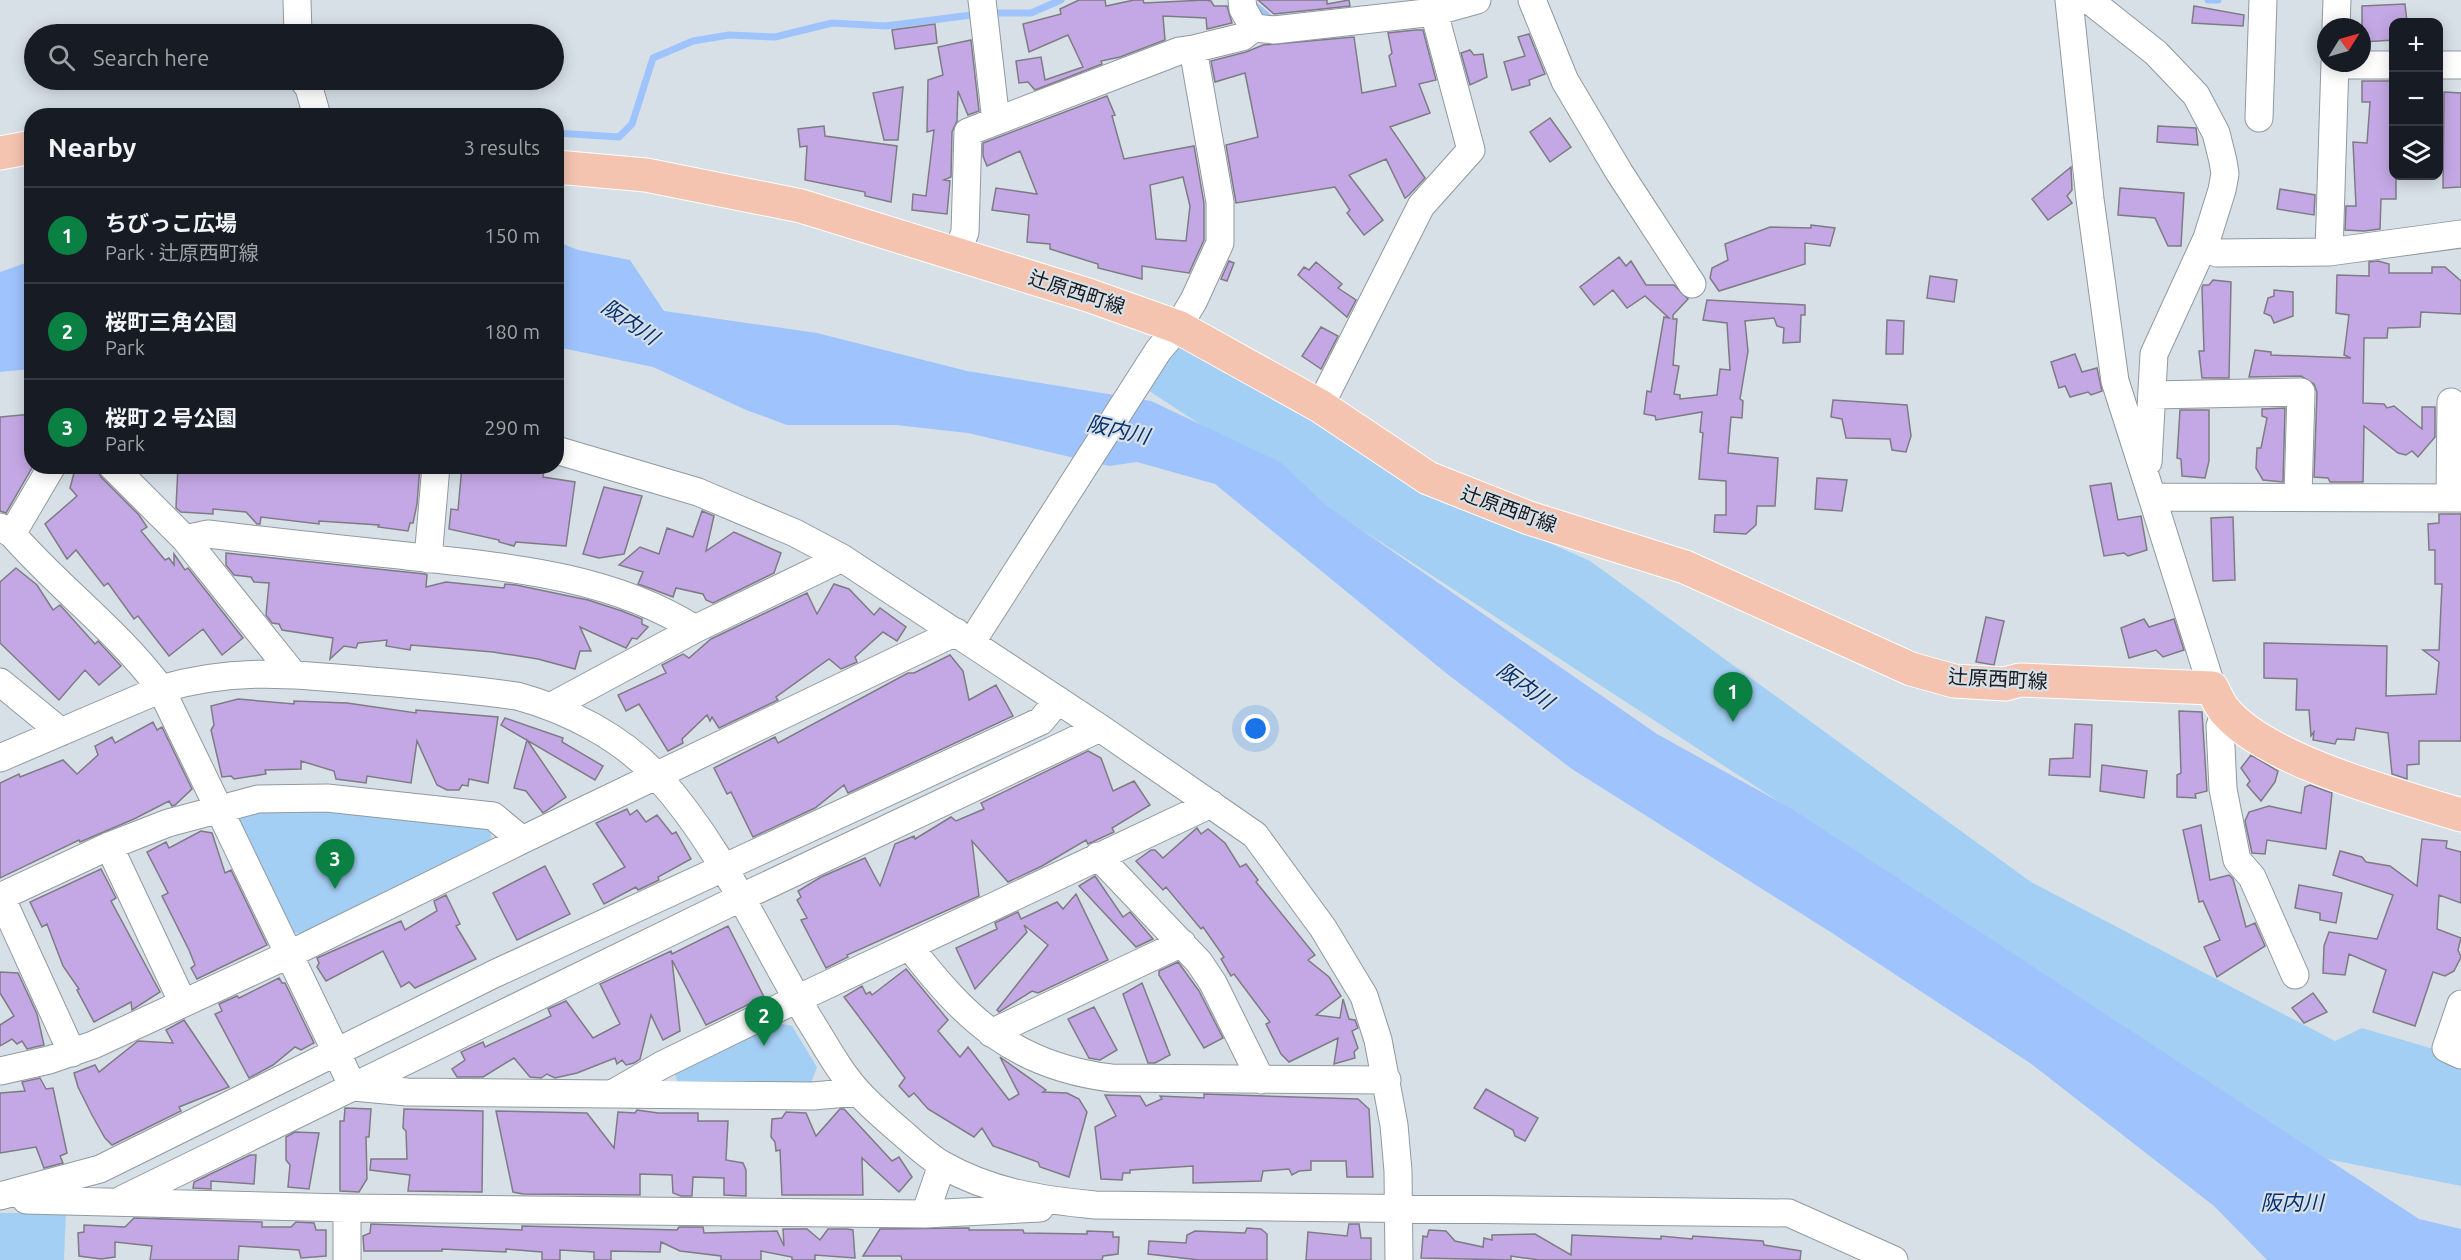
<!DOCTYPE html>
<html lang="en">
<head>
<meta charset="utf-8">
<style>
	:root { --surface:#171b24; --page:#242831; --text:#f1f3f6; --muted:#9ea1a6; --line:#363941; --accent:#0b8043 }
	body { margin:0; font-family:Ubuntu,"Noto Sans JP",sans-serif; background:var(--page); color:var(--text) }
	.controls { position:absolute; right:18px; top:18px; display:grid; overflow:hidden; border-radius:12px; box-shadow:0 3px 15px #0003 }
	.controls button { width:54px; height:54px; display:grid; place-items:center; padding:0; border:0; border-bottom:2px solid var(--line); background:var(--surface); color:var(--text); font:30px sans-serif }
	.compass { position:absolute; left:2317px; top:18px; width:54px; height:54px; border-radius:50%; background:var(--surface); box-shadow:0 3px 15px #0003; rotate:53deg }
	.you { position:absolute; left:1256px; top:729px; width:21px; height:21px; margin:-15px; border:4px solid #fff; border-radius:50%; background:#1a73e8; box-shadow:0 0 0 9px #1a73e833 }
	.badge { display:grid; place-items:center; width:39px; height:39px; border-radius:50%; background:var(--accent); color:#fff; font-size:20px; font-weight:700 }
	.pin { position:absolute; translate:-50% -50px; filter:drop-shadow(0 2px 3px #0008) }
	.pin::after { content:''; position:absolute; top:32px; width:21px; height:18px; background:inherit; clip-path:polygon(0 0,100% 0,50% 100%) }
	.list { margin:0; padding:0; list-style:none }
	h2 { display:flex; justify-content:space-between; align-items:center; height:78px; margin:0; padding:0 24px; font-size:26px }
	h2 small { font-size:20px; font-weight:400; color:var(--muted) }
	.list li { display:grid; grid-template-columns:39px 1fr auto; gap:18px; align-items:center; box-sizing:border-box; height:96px; padding:0 24px; border-top:2px solid var(--line) }
	.list b { display:block; font-size:22px; white-space:nowrap }
	.list p { margin:0; font-size:20px; white-space:nowrap; color:var(--muted) }
	.list em { font-size:20px; font-style:normal; color:var(--muted) }
	.icon { flex:none; width:33px; height:33px; fill:none; stroke:currentColor; stroke-width:2; stroke-linecap:round; stroke-linejoin:round }
	.map { position:relative; flex:none; width:2461px; height:1260px; overflow:hidden }
	.search { position:absolute; background:var(--surface); box-shadow:0 3px 15px #0003; left:24px; top:24px; width:540px; height:66px; display:flex; align-items:center; gap:15px; box-sizing:border-box; padding:0 21px; border-radius:33px; color:var(--muted); font-size:22px }
	.panel { position:absolute; background:var(--surface); box-shadow:0 3px 15px #0003; left:24px; top:108px; width:540px; height:366px; border-radius:24px }
	.map>svg:first-child { display:block }
	.green { fill:#a4cff4 }
	.water { fill:#9fc3fc }
	.lines { fill:none; stroke-linecap:round; stroke-linejoin:round }
	.stream { stroke:#9fc3fc; stroke-width:7 }
	.building { fill:#c4a8e5; stroke:#7e7b84; stroke-width:1.5; fill-rule:evenodd }
	.minor-casing { stroke:#9099a0; stroke-width:29 }
	.major-casing { stroke:#fff; stroke-width:35 }
	.minor { stroke:#fff; stroke-width:27 }
	.major { stroke:#f5c4b1; stroke-width:33 }
	.labels { text-anchor:middle; stroke-width:4.5; stroke-linejoin:round; paint-order:stroke }
	.street-label { font-size:20px; fill:#181b1e; stroke:#d7e0e7 }
	.water-label { font-size:21px; font-style:italic; fill:#043070; stroke:#d7e0e7 }
</style>
</head>
<body>
<div class="map">
<svg width="2461" height="1260" viewBox="0 0 2461 1260">
	<rect width="100%" height="100%" fill="#d7e0e7"/>
	<!-- green -->
	<path class="green" d="M1180 346 1474 509 1590 561 2031 882 2335 1041 2362 1028 2437 1050 2461 1063V1186L2327 1159 1143 387 1165 349Z
		M290 808 490 826 492 845 307 933H292L238 822 243 812Z
		M774 1022 792 1026 817 1067 810 1086 678 1084 675 1074 677 1070Z
		M0 1213H66L64 1260H0Z"/>
	<!-- water -->
	<path class="water" d="M556 241 578 250 630 260 664 311 817 333 967 371 1151 401 1280 462 1327 506 1657 734 1792 809 2419 1219 2461 1229V1260H2267L2214 1206 2030 1063 1832 933 1572 769 1446 673 1215 484 1137 462 1109 466 968 433 896 425H787L746 410 653 367 557 347Z
		M31 261V369L0 372V272Z"/>
	<g class="lines">
		<!-- stream -->
		<path class="stream" d="M2208 0H2218
			M1253 4 1272 20
			M990 13H1031L1061 0
			M494 116H499
			M556 133 619 137 632 124 653 58 693 41 729 35 775 37 832 23 886 26 979 14"/>
	</g>
	<!-- building -->
	<path class="building" d="M1079 0H1105L1106 6 1134 0H1143L1144 3 1205 0 1211 1 1214 6H1227L1232 23 1207 29 1206 18 1163 16 1165 40 1120 57 1101 61 1102 64 1035 90 1028 82 1019 83 1016 61 1041 57 1045 80 1083 67 1068 35 1029 52 1023 24 1061 14 1060 9Z
		M1258 0H1327V4L1349 0 1350 6 1274 14Z
		M2405 4 2407 22H2394V40L2362 42V6Z
		M2194 6 2244 15 2243 26 2192 23Z
		M935 24 937 43 895 49 892 30Z
		M1415 30H1423L1436 80 1419 84 1430 113 1390 127 1425 178 1409 195 1405 198 1386 159 1349 175 1383 220 1364 235 1347 213 1350 210 1335 187 1236 203 1226 145 1258 137 1245 73 1215 82 1211 61 1246 52 1263 45 1354 37 1362 93 1396 86 1389 56 1392 53 1388 33Z
		M1529 34 1545 74 1529 80 1530 85 1512 90 1504 62 1525 56 1518 37Z
		M971 40 979 111 968 115 958 91 957 121 952 132 951 177 944 180 950 181 947 214 912 210 913 194 926 196 934 130 927 132 928 80 943 75 938 47Z
		M1470 50 1474 55 1483 54 1487 77 1470 85 1461 53Z
		M2362 81H2394V176H2396V199H2381L2380 229 2364 231 2345 230 2346 206H2356L2353 142 2367 143 2370 102H2362Z
		M903 87 898 140H884L873 93Z
		M2444 92 2461 93V187L2443 188Z
		M1107 96 1115 115 1112 116 1124 159 1194 146 1204 203V240L1189 273 1142 266V279L1098 268V264L1050 249V244L1027 242 1029 215 992 210 996 188 1037 194 1020 151 987 166 983 156V143ZM1183 177 1190 206 1186 241 1156 239 1150 185Z
		M1550 118 1571 147 1550 162 1530 132Z
		M824 126 825 136 897 146 891 202 865 196V192L805 180 807 146 800 147 798 129Z
		M2158 126 2196 128 2198 145 2157 142Z
		M2071 167 2072 190 2067 196 2072 203 2048 220 2032 199Z
		M2120 188 2184 193 2181 246H2168L2155 218 2118 215Z
		M2280 189 2315 195 2314 215 2277 209Z
		M1811 225 1835 228 1830 246 1805 243V264L1719 291 1710 278 1712 268 1728 260 1725 244 1770 227 1811 228Z
		M1619 257 1626 266 1631 261 1646 285H1674L1688 299 1673 315V319H1677L1673 365 1679 366 1674 394 1680 395V399L1717 395 1720 369 1730 370 1727 323 1703 320 1707 300 1805 305V315H1801L1800 342 1783 343 1784 328 1777 326 1774 318 1745 321 1748 351 1740 399 1743 401 1742 418 1731 417 1728 453 1778 458 1775 506H1757L1756 525 1746 534 1714 532 1715 515H1726V481L1699 479 1703 433 1700 432 1702 412 1656 420 1655 416 1644 414 1647 391 1651 392 1664 317 1669 318 1645 296 1627 308 1613 290 1594 305 1580 287Z
		M1229 261 1234 263 1227 281 1221 279Z
		M2378 261 2389 264V273H2432V267H2445L2461 281V314L2421 312 2420 327 2388 328 2387 338H2364L2363 403 2384 404 2387 408 2394 406 2422 429V407H2435V437L2418 457 2412 451 2406 455 2398 453 2364 426 2363 482H2330L2328 478 2314 477 2317 392 2314 384 2301 376 2249 377 2255 350 2271 352V355L2351 358 2344 355 2349 315 2336 313 2337 275 2369 276V262Z
		M1316 262 1342 284 1338 288 1356 300 1347 317 1298 275 1304 267 1309 270Z
		M1930 276 1957 280 1954 302 1927 298Z
		M2213 280 2231 282 2229 378H2202L2199 351H2204L2202 288 2203 285H2209Z
		M2274 290 2293 292V316L2274 323 2271 316 2264 313 2268 298 2274 296Z
		M1887 320 1904 321 1903 354H1886Z
		M1321 327 1338 336 1321 369 1302 356Z
		M2075 354 2082 372 2097 368 2102 391 2091 395 2088 392 2070 397 2065 386 2059 388 2051 362Z
		M1833 400 1907 405 1911 436 1906 452 1892 450 1890 439 1846 438 1842 419 1831 417Z
		M2285 408 2283 482 2263 480 2256 468 2257 448H2261L2267 418 2262 416V409Z
		M2180 410H2209V461L2205 478 2182 476 2181 459 2177 458Z
		M32 414 33 466 6 513 0 511V417Z
		M81 466H95L101 477 139 515 147 527 141 531 165 560 169 558 174 565V554L185 570 188 568 243 638 222 655 203 629 169 656 138 616 134 619 108 583 104 586 76 550 67 559 45 524 77 496 70 488 74 473Z
		M178 466H420L417 504 413 523H410L408 531 378 527 379 525 319 521V524L261 517 260 524H257L246 512 213 509V514L181 512 176 508Z
		M462 466H503L529 473 536 466H544L543 477 575 482 566 546 516 542 514 546 499 542V540L449 529 451 509 458 510Z
		M1817 478 1847 480 1842 511 1815 509Z
		M2111 483 2118 520 2141 516 2147 550 2128 556 2124 553 2104 556 2090 486Z
		M604 487 642 496 624 554 599 558 583 554Z
		M702 511 714 516 706 551 734 532 781 553 774 573 713 603 706 600 703 594 676 588 673 597 652 589 638 584 643 572 619 565 640 547 659 554 667 528 693 537Z
		M2439 514H2461V741H2419V764L2407 765V779L2392 774 2388 733 2356 728 2354 740 2337 739 2335 744 2313 740 2314 732 2311 736 2309 710H2296L2297 679 2264 678V643L2387 646 2386 696 2436 694 2439 662 2423 650H2439L2442 584H2435V550H2429L2428 524 2439 523Z
		M2233 517 2235 580 2213 581 2211 518Z
		M226 553 425 574 427 575 426 587 446 582 504 588 505 584 516 585 588 600 622 611 642 619V624L648 627 637 639 632 638 626 648 580 627 591 651H580L575 669 538 659 493 652 411 645 410 650 386 646 387 640 358 643 356 648 344 646 330 659 333 638 282 630 279 624 272 623 266 615 269 583 254 582 251 577 234 575 226 565Z
		M16 568 37 585 53 610 60 605 95 644 98 641 121 666 99 685 85 670 59 700 0 643V582Z
		M834 584 849 589 874 615 880 608 906 627 897 641 883 632 855 657 857 662 841 669 829 659 776 697 778 700 719 728 712 717 710 721 707 715 682 739 683 743 668 751 639 704 626 711 618 695 666 673 662 665 683 654 689 658 711 639 807 593 817 614Z
		M1986 617 2004 621 1994 665 1976 662Z
		M2144 619 2149 627 2174 619 2184 650 2163 657 2156 650 2129 658 2121 628Z
		M950 655 963 671 969 700 996 685 1013 716 848 793 844 785 815 808 753 837 731 792 727 794 714 768 775 737 778 743 908 673H914Z
		M238 699 294 704V701L347 703 416 713V710L498 717 488 783 469 779 468 786 462 785 459 790H447L437 785 417 741 411 783 367 776 366 783 336 779 334 771 301 761V769L265 770 266 774 234 779 231 776 222 777 211 730 214 725 211 706Z
		M2179 711 2202 712 2207 791 2195 794 2196 798 2177 797V775L2181 773Z
		M505 718 563 738 562 742 603 766 595 780 501 725Z
		M153 722 157 730 162 727 192 789 175 805 172 806 169 801 134 819 80 842 79 840 0 878V783L19 774 20 777 63 760 77 774 98 755 95 746 112 737 115 743Z
		M2075 724 2092 725 2090 777 2049 775 2050 759 2073 758Z
		M527 740 566 797 543 813 526 791 514 788Z
		M1088 751 1101 758 1113 791 1134 781 1150 805 1112 828 1114 832 1088 844 1086 840 1042 866 1008 882 972 841 979 896 847 955 848 957 826 968 801 920 807 918 797 900 801 897 798 891 821 877 865 858 880 886 895 844 914 836 915 839 951 817 956 821 984 809 981 803Z
		M2251 755 2278 771 2275 782 2261 801 2247 785 2250 781 2241 768Z
		M2102 765 2147 771 2144 798 2100 791Z
		M2310 785 2332 793 2326 849 2267 840 2265 854 2252 853 2245 821 2249 812 2269 806 2301 813 2305 787Z
		M627 809 630 815 637 810 646 822 657 815 672 834 676 832 691 859 658 877 659 880 638 890 636 887 604 904 593 884 625 867 596 823Z
		M2201 825 2210 880 2229 875 2233 879 2246 927 2255 923 2265 946 2217 977 2204 947 2220 940 2203 901 2199 902 2183 830Z
		M1197 828 1201 834 1208 829 1225 843 1240 867 1246 864 1258 880 1256 882 1315 955 1308 960 1329 977 1341 996 1316 1015 1340 1018 1343 999 1349 1019 1355 1020 1358 1028 1352 1031 1358 1048 1354 1052 1355 1058 1334 1064 1338 1038 1289 1062 1281 1054 1266 1024 1270 1022 1234 974 1231 976 1221 959 1224 957 1203 927 1201 929 1166 887 1163 890 1136 861 1151 850H1155L1163 858Z
		M201 831 212 833 225 873 231 870 267 945 197 979 191 968 195 965 189 950 162 896 168 893 147 852 166 842 169 848Z
		M2422 839 2447 841 2446 848 2461 852V903L2439 895 2437 929 2461 938 2458 950 2461 957 2454 971 2445 976 2433 972 2415 1026 2373 1012 2386 970 2349 954 2345 975 2323 973 2324 946 2329 932 2377 939 2393 895 2333 875 2340 851 2362 857 2366 862 2390 866 2417 886Z
		M545 866 570 914 517 940 493 893Z
		M101 869 116 898 111 901 160 992 132 1010 131 1002 94 1022 77 990 79 989 63 966 47 924 42 927 30 902Z
		M1095 876 1123 917 1130 912 1153 939 1136 947 1079 886Z
		M2299 885 2342 893 2336 923 2320 920V913L2295 908Z
		M1076 894 1108 960 1038 993 1032 991 999 1012 997 1010 1048 945 1024 925 1027 932 975 989 956 948 997 929 995 923 1018 912 1021 919 1057 902 1063 909Z
		M446 895 460 924 456 926 476 959 415 988 409 982 401 987 383 951 326 981 317 967 319 963 317 958 401 921 405 930 437 911 434 901Z
		M728 926 764 997 706 1025 672 960 680 1031 663 1040 651 1015 640 1059 634 1063 626 1065 622 1060 617 1064 615 1058 577 1073 555 1078 547 1074 541 1078 530 1077 514 1058 483 1077H457L452 1069 465 1060 461 1052 483 1042 485 1047 551 1016 548 1009 566 1001 593 1038 620 1024 600 984 671 951 672 954Z
		M1178 962 1199 991 1223 1038 1204 1048 1159 975V971Z
		M906 969 948 1020 938 1031 960 1057 968 1047 1009 1100 1019 1094 1000 1057 1046 1090 1043 1092 1067 1093 1079 1099 1087 1112 1069 1177 1040 1167 1038 1162 993 1146 982 1128 974 1137 928 1109 914 1093 909 1097 899 1086 905 1078 844 997 862 986 866 994 870 992 872 995Z
		M0 972 18 973 37 1014 44 1045 27 1049 22 1041 17 1044 12 1039 0 1046V1025L14 1016 0 993Z
		M279 978 282 983H285L314 1043 301 1050 295 1047 273 1065 249 1078 215 1014 222 1011 219 1004 237 996 239 998Z
		M1142 983 1170 1055 1155 1063H1148L1123 994Z
		M2313 993 2327 1012 2304 1023 2292 1008Z
		M1094 1007 1117 1050 1100 1060 1089 1058 1068 1019Z
		M184 1020 229 1087 179 1107 181 1111 112 1145 105 1138 92 1115 78 1087 74 1073 95 1065 99 1072 138 1041 173 1043 166 1030Z
		M40 1078 46 1089 53 1088 67 1153 60 1156 63 1163 44 1168 36 1147 0 1153V1093L25 1091 22 1082Z
		M1486 1089 1538 1118 1525 1141 1515 1136 1513 1130 1474 1108Z
		M1204 1094 1358 1099 1369 1109 1373 1177H1347L1346 1161H1311V1170L1299 1171 1292 1175 1289 1169 1263 1171 1261 1181 1193 1183V1166L1130 1170V1173H1123L1122 1180 1101 1179 1095 1127 1116 1116 1105 1095 1140 1096 1146 1106 1162 1099 1160 1096 1204 1098Z
		M345 1108 371 1109 369 1137H366L367 1179 359 1192 340 1191V1121H344Z
		M404 1109 483 1111 482 1192 408 1191 410 1175 370 1170 371 1159H407L406 1131 403 1128Z
		M840 1109H844L892 1161 899 1157 912 1177 899 1192 862 1158 863 1195H782L780 1150 776 1151 775 1142 771 1137 772 1119 782 1118 786 1112 806 1113 816 1136Z
		M637 1110 658 1113H698V1121H728L726 1160 743 1163 746 1170V1196L724 1195V1178L693 1177 692 1196H681L673 1193 672 1175 640 1174V1195L523 1194 513 1192 496 1111 587 1113 614 1148 618 1112 635 1113Z
		M295 1132 319 1133 309 1189 288 1187 290 1165 286 1160V1137Z
		M250 1155H256L254 1184 211 1181V1189L193 1188 194 1182Z
		M134 1218 262 1222V1227H291L296 1222 314 1223 316 1230H326V1256L301 1258 299 1250 239 1246 238 1260H150L152 1246 115 1242V1257L101 1259 79 1256 78 1233 84 1232V1225L125 1227Z
		M371 1224 522 1230V1226L677 1230 679 1227H703L704 1233 777 1231 784 1246 783 1229H807L820 1240 828 1229H847L853 1230 855 1258 815 1255V1260H792V1257L761 1251V1260H721V1256L680 1251 661 1242 660 1252 611 1251V1260H594V1252L560 1250V1260H542V1252L506 1249V1252L442 1249V1251H364L363 1236 370 1233Z
		M1349 1224H1359L1361 1238H1371V1260H1306L1308 1232 1347 1236Z
		M969 1228V1230H1023L1024 1233 1087 1234V1231L1113 1232V1237H1119L1118 1254 1103 1256 1102 1260H902L901 1256H863L880 1229Z
		M1247 1228 1261 1229 1267 1234V1260H1199L1148 1254 1149 1241 1186 1243 1187 1235 1195 1231 1245 1233Z
		M1429 1230 1446 1231 1455 1241 1483 1247 1484 1238 1492 1240V1235L1535 1234 1571 1255 1572 1235 1661 1239V1236L1692 1239 1693 1236 1763 1241 1764 1245 1801 1251 1800 1260H1539L1511 1256V1260L1421 1258 1423 1236 1427 1237Z"/>
	<g class="lines">
		<!-- minor casing -->
		<g class="minor-casing">
			<path id="minor" d="M297 0 298 34
				M982 0 996 121
				M1242 0 1243 9 1254 28
				M1532 0 1565 81 1619 172 1692 284
				M2069 0 2090 199 2115 381 2152 497 2461 498
				M2089 0 2156 53 2196 95 2216 133 2223 161 2225 174 2222 190 2207 238 2154 354 2148 462
				M2336 27 2337 0
				M2335 63 2329 252 2461 234
				M2335 65H2394
				M2438 65H2461
				M303 80 309 88 317 116
				M2259 118 2263 0
				M957 253 965 232 968 132 1179 51 1193 49
				M2217 253 2329 252
				M2152 395 2301 392 2298 496
				M1320 406 1421 206 1471 150 1434 12
				M556 450 698 492 795 533 842 558 1100 728 1255 835 1323 928 1364 996 1378 1040 1394 1125 1398 1171 1399 1260
				M112 466 185 539 293 674
				M2152 497 2212 688
				M2450 498 2451 402
				M0 527 12 534 52 466
				M12 534C59 588 118 631 161 689L353 1087 407 1092 813 1096 858 1092
				M185 539 208 534C274 542 341 549 407 556 505 567 610 575 695 629L842 558
				M428 559 436 466
				M971 643 1158 351 1178 327 1194 300 1220 243V202L1193 49 1242 37 1254 28 1274 30 1434 12 1477 0
				M0 682 61 732
				M552 706 695 629
				M2225 712 2220 726 2223 789 2237 860 2252 877 2295 975
				M0 758 161 689C234 667 297 674 371 681 420 685 468 689 517 696 568 710 621 737 657 776 722 847 760 938 809 1019 825 1044 839 1072 860 1094 872 1107 886 1119 900 1131 913 1142 927 1156 943 1165 990 1192 1042 1200 1095 1205L1789 1213 1894 1260
				M109 846 183 1003
				M1098 856 1199 962 1213 983 1261 1080
				M0 897 109 846 168 823 258 799 327 798 493 816 522 840
				M1 897 72 1053
				M909 946C966 1020 1015 1066 1111 1078L1387 1080
				M2461 1004 2446 1048 2461 1055
				M991 1033 1182 943
				M0 1071 49 1060 93 1045 290 954 522 840 956 632
				M612 1094 662 1065 797 999 1211 804
				M0 1196 100 1169 494 974 1041 721 1058 700
				M123 1199 740 898 1100 728
				M26 1200 347 1208 925 1214 1040 1208
				M925 1214 942 1165
				M347 1260V1208"/>
		</g>
		<!-- major casing -->
		<g class="major-casing">
			<path id="major" d="M0 153 32 147
				M556 167 646 175 801 206 1088 295 1178 327 1320 406 1428 478 1529 518 1685 567 1911 669 1954 681 2005 684 2020 680 2212 688C2216 696 2220 706 2226 712 2269 762 2397 795 2461 815"/>
		</g>
		<!-- minor -->
		<use href="#minor" class="minor"/>
		<!-- major -->
		<use href="#major" class="major"/>
	</g>
	<g class="labels">
		<!-- street labels -->
		<g class="street-label">
			<text transform="translate(1077 292) rotate(18)" y="7">辻原西町線</text>
			<text transform="translate(1509 509) rotate(20)" y="7">辻原西町線</text>
			<text transform="translate(1998 679) rotate(3)" y="7">辻原西町線</text>
		</g>
		<!-- water labels -->
		<g class="water-label">
			<text transform="translate(630 322) rotate(34)" y="7">阪内川</text>
			<text transform="translate(1118 430) rotate(13)" y="7">阪内川</text>
			<text transform="translate(1525 686) rotate(36)" y="7">阪内川</text>
			<text x="2292" y="1210">阪内川</text>
		</g>
	</g>
</svg>
<div class="controls">
<button>+</button>
<button>−</button>
<button><svg class="icon" aria-label="layers" viewBox="0 0 24 24"><path d="M12 4l9 5-9 5-9-5zM3 14l9 5 9-5"/></svg></button>
</div>
<svg class="compass" viewBox="-18 -18 36 36"><path d="M0-13l5 13h-10z" fill="#e53935"/><path d="M0 13l5-13h-10z" fill="#9ea1a6"/></svg>
<div class="you"></div>
<div class="pin badge" style="left:1733px;top:722px">1</div>
<div class="pin badge" style="left:764px;top:1046px">2</div>
<div class="pin badge" style="left:335px;top:889px">3</div>
<div class="search"><svg class="icon" aria-label="search" viewBox="0 0 24 24"><circle cx="10" cy="10" r="6"/><path d="M15 15l6 6"/></svg>Search here</div>
<section class="panel">
<h2>Nearby<small>3 results</small></h2>
<ul class="list">
<li><span class="badge">1</span><div><b>ちびっこ広場</b><p>Park · 辻原西町線</p></div><em>150 m</em></li>
<li><span class="badge">2</span><div><b>桜町三角公園</b><p>Park</p></div><em>180 m</em></li>
<li><span class="badge">3</span><div><b>桜町２号公園</b><p>Park</p></div><em>290 m</em></li>
</ul>
</section>
</div>
</body>
</html>
